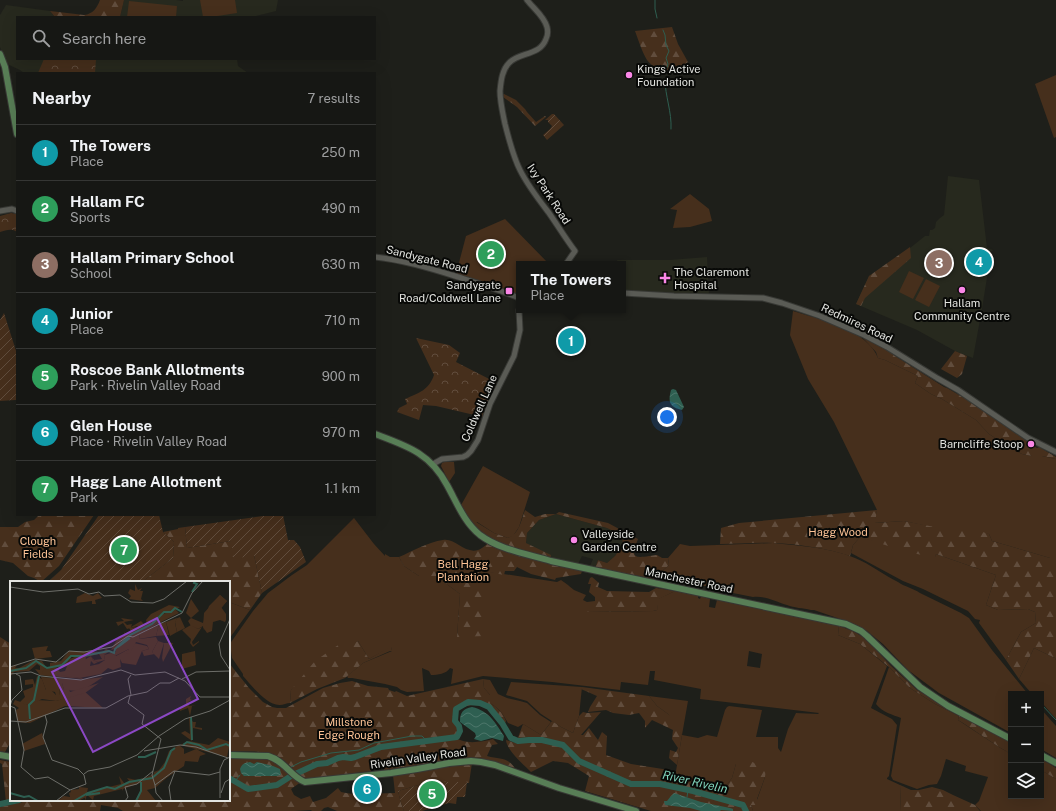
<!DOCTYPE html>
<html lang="en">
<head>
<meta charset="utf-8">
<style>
	:root { --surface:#161714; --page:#232422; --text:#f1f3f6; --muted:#9e9fa0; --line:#353634; --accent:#0f766e }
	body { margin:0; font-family:"Public Sans",sans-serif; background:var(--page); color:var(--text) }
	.controls { position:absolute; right:12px; bottom:12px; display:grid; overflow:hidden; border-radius:0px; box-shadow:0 4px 16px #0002 }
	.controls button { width:36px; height:36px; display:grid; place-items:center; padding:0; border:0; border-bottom:1px solid var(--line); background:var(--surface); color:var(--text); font:20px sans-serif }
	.you { position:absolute; left:667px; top:417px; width:14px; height:14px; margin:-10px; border:3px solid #fff; border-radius:50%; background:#1a73e8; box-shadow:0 0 0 6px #1a73e833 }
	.badge { display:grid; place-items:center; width:26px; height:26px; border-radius:50%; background:var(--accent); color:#fff; font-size:13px; font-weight:700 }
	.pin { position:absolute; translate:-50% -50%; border:2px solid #fff; box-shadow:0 1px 4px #0006 }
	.popup { position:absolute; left:516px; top:261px; width:110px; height:52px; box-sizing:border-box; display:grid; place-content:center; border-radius:0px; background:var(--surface); filter:drop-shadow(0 1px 3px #0005); font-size:13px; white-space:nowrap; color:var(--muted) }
	.popup b { font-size:15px; color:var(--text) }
	.popup::after { content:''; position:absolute; left:50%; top:100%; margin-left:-8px; border:8px solid transparent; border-top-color:var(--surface) }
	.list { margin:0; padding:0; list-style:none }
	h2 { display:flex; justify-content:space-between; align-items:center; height:52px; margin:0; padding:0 16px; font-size:17px }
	h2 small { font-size:13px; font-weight:400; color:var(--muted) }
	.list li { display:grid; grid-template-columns:26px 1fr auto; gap:12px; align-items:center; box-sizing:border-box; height:56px; padding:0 16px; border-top:1px solid var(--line) }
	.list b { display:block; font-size:15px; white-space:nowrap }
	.list p { margin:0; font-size:13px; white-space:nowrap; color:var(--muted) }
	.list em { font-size:13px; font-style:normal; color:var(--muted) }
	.icon { flex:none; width:22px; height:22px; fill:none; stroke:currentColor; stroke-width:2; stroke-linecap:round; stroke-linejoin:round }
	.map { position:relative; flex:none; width:1056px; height:811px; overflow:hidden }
	.search { position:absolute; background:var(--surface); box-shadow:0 4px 16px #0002; left:16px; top:16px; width:360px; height:44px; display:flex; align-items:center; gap:10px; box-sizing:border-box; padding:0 14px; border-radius:0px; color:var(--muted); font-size:15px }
	.panel { position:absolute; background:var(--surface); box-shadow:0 4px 16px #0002; left:16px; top:72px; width:360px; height:444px; border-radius:0px }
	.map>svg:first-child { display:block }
	.built { fill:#27291e }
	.grass { fill:#462f1c; fill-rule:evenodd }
	.forest { fill:url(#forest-firs) }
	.park { fill:url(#park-crowns) }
	.garden { fill:url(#garden-furrows) }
	.water { fill:url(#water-waves) }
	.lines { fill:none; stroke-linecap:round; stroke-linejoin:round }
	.stream { stroke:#2e5f51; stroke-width:1 }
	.river { stroke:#2e5f51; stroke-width:6 }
	.tertiary-casing { stroke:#383935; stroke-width:7 }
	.primary-casing { stroke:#383935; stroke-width:8 }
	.tertiary { stroke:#5a5b55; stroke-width:5 }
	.primary { stroke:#587e56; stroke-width:6 }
	.poi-dot { fill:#fa87e7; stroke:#080907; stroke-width:1.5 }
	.labels { text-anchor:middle; stroke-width:4; stroke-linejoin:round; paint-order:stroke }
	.poi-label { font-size:11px; fill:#e3e4e0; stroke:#080907; text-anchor:start }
	.street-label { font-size:11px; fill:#e3e4e0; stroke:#080907 }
	.park-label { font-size:11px; fill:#fdc396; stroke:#080907 }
	.water-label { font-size:12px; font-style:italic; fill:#80d3ba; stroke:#080907 }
	.inset-river { fill:none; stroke:#2e5f51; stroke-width:2 }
	.inset-road { fill:none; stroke:#6d6e69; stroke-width:1 }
	.view { fill:#8b48c4; fill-opacity:0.15; stroke:#8b48c4; stroke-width:2 }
	.inset-edge { fill:none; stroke:#e3e4e0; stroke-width:2 }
</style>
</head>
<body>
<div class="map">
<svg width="1056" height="811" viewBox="0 0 1056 811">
	<defs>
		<pattern id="forest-firs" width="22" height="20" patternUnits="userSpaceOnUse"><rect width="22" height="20" fill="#462f1c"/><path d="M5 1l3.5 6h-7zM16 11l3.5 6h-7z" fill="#614d3d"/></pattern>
		<pattern id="park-crowns" width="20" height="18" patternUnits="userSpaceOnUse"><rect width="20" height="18" fill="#462f1c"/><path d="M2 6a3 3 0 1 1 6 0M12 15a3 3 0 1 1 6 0" fill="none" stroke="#614d3d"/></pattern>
		<pattern id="garden-furrows" width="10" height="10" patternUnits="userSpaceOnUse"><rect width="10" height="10" fill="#462f1c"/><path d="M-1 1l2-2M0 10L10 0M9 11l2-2" fill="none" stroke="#614d3d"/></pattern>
		<pattern id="water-waves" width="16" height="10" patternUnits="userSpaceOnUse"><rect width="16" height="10" fill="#2e5f51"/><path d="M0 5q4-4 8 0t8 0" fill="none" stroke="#4c766a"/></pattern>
	</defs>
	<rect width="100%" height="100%" fill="#1e1f1a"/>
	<!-- built -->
	<path class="built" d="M124 0H176L183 1V0H278L276 11 256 16V17H120Z
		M6 5 50 11 55 17H17V59H237L238 66 248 73H24L20 70 7 64 0 47V15Z
		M948 176 979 180 987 248 993 250 991 252 982 309 973 358 955 351 917 330 856 304 869 276 900 256 925 236H929L930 230H932L935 228 936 222 940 218 944 215Z
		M707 257 709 294H679L623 291V264H618L617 260H670Z
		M556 514 607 528 615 532 622 538 623 545 615 556 607 563 598 560 595 568 590 566 593 559 582 556 578 564 551 558 526 543 527 533 539 520Z"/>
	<!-- grass -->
	<path class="grass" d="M200 0H235L237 13 211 17H203Z
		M129 1 177 6 176 17H127Z
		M1056 75V137L1054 138 1035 84Z
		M690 194 709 209 712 221 690 227 673 228 677 210 670 209Z
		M505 219 549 264H519V296L456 274 466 236Z
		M909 271 924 278 913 299 899 292Z
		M926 279 940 286 929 307 915 300Z
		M793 311C819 319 868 330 878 358L885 360 918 376 915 383 931 394 942 399 976 420 989 434 1011 448 1022 454 1032 456H1042L1056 459V558H1050L992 541 989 534 950 531 904 521 874 523 877 510 834 422 808 379 790 335Z
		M444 462H454L455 473 449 482 441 466 442 463Z
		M483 466 530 492 519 527 513 536 508 538 494 533 477 522 473 526 460 507Z
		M354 518 374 544 385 556V554L390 557H399L404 566 419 576H436L460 594 457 637 484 571 557 582 561 580 568 585 569 586 574 590 586 595 583 600 587 602V612L653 611 657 610 658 599 675 591 698 595V598L700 599 701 596 710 599 709 607 715 608 717 600 839 626 838 635 860 644 887 666 871 708 892 719 897 725 889 776 887 778V779L900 785 901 811H753L751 805 757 800 765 777 736 764 732 778 726 786 705 780 697 776 691 780 675 777 682 735 668 714 657 706 649 696 688 701 682 735 698 738 707 735 717 737 725 710 727 707 729 706 762 710 756 737H778V748L781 752 788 729 796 713 818 714 819 713 700 699 701 689 654 680 655 671H650L648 685 621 682 620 690 552 682 483 676 451 684 453 669 450 668C446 674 438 675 431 675L429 671 422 668 424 691 407 692 401 690 397 687 385 684 352 678H348L347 676 363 663 392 651 391 647 369 659 358 641 291 690 290 703C287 703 283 705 280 705 267 706 251 685 243 676V674L232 658 231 651H229V645L253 611 268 593 292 575 307 565ZM749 651 762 654 760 668 747 666Z
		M860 537 935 557 936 554 996 575 986 605 998 610 1028 609 1035 612 1036 623 1021 632 1006 660 979 623 980 620 975 619 968 611 923 589 903 581 851 553 853 545Z
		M773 543C800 546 829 547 855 558 870 564 884 575 898 582 905 587 913 588 920 593L961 613 969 618 992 650 1028 694H1011V733L939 693 908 670 883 644 867 631 852 623 814 610H811C803 608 794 608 787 605 774 601 767 596 753 597L708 588 706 586H702L656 579 661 572 669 565 668 558 680 544 690 546Z
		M229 602 250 610 229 639Z
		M1034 648 1055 658 1056 660V719L1043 704V702H1041V694H1032L1019 679Z
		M889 667 910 688 935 704 959 716 958 720 999 747 1011 754V796H1041V770L1056 779V811H981L975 805 979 801 988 777 965 771 966 766 946 759 941 776 937 784 929 785 917 789 893 780 891 776 901 718C893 715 882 712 876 704Z
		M483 679 490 680 498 694 507 698 520 701 527 703 540 715 551 722 541 735 523 724 518 727 508 723C502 713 501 710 490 703V695L484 688Z
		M511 682 582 687 579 716 573 733 561 727 541 714 527 701 506 695Z
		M1041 709 1056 726V758L1041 749Z"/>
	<!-- forest -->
	<path class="forest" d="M100 0H124L120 17H55L50 11 84 15C93 14 97 8 100 0Z
		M672 27 678 44 688 62C685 64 682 68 678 69 668 72 653 69 647 60 642 52 638 39 635 31Z
		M504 94 516 100 525 109 527 112 536 122 545 116 546 117 535 126 517 107 503 97 502 95Z
		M910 247 911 258 865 298 861 306 856 304 869 276Z
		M863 338 888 350 895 356 944 387 947 388 966 399 1037 448 1039 447 1056 457V459L1042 456H1032L1022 454 1011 448 989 434 976 420 942 399 931 394 915 383 918 376 885 360 878 358 876 352Z
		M955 351 967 356 962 374 957 378 941 369Z
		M525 510 535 517 545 514H556L559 512 608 523 638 539C632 555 631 559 649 556 652 556 654 555 656 555 658 555 660 557 662 558 663 558 667 558 668 558L669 565 661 572 656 579 595 568 598 560 607 563 615 556 623 545 622 538 615 532 607 528 556 514 539 520 527 533 526 543 551 555 550 564 582 571 581 574 556 578 555 580 531 574 517 567 514 571H505L504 575 484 571V636L457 637 460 594 436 576H419L404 566 399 557C413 551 428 542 443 540 456 538 464 554 478 550 482 549 487 544 490 541L473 526 476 522 494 533 508 538C519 534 521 521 525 510Z
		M877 510 875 523 904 521 950 530 961 525 989 534 992 541 1050 558H1056V660L1055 658 1034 648 1019 679 1006 660 1021 632 1036 623 1035 612 1028 609 998 610 986 605 996 575 936 554 935 558 904 551 860 537 853 545 850 556C827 548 797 544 773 543 755 542 737 544 720 544L721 528 739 523Z
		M39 515H94L59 566 41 582 34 578 28 576 13 563 0 560V527H18L25 522 34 520Z
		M185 527 187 548 231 541 254 555 262 593 250 610 229 602V582H142L173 558 174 542 163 532 178 529V528Z
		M592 577 599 583 598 587 607 591 649 592 656 588 675 591 659 599 657 610 653 611 587 612V602L595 601V597L589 592 591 584H588L590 578Z
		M839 626 853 631 866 639 890 665 917 690 1011 743V754L999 747 963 723 958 720 959 716 935 704 910 688 889 667 860 644 838 635Z
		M0 637 11 644V741L5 752 0 751Z
		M344 641 349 646 358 641 369 659 391 646 392 651H390L363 663 345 678 317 689 290 703 291 690 315 661Z
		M229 663 249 688 263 702 272 707 277 708H286L323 688 340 683 352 681 368 686 388 688 389 690 395 692 396 691 407 696 483 679 484 688 490 695V703C498 708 503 713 506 721L503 728C499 723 490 711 486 708 472 700 447 709 461 725L455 737C465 745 481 742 493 739L498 744 492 745 487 756C500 760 508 756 516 770L482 760 466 758 384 770V767L371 769V771L306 779C300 777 288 763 282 759 269 749 244 752 229 751Z
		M582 687 649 696 657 706 668 714 677 724 682 735 677 765 669 758 670 750 676 752 678 748 672 739 673 730 652 720 645 728V721L639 713 629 715 613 713 606 710 588 712 590 707 597 696 581 689Z
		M583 712 587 713 601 712 581 735H583L589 728 598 740 602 732 607 736 606 755 631 764 669 770 675 777 691 780 697 776 705 780 726 786 732 778 736 764 740 757 750 761 766 768 765 777 757 799 759 801V805H751L753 811H651L585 791 589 776 568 763 553 761 531 772C523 764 507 751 506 740L516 743 523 724 541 735 552 721 561 727 573 733 579 716Z
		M229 757 268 759 277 763 284 770 291 775 276 784 248 788 229 776Z
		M1041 759 1056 768V779L1041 770Z
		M0 760 11 762V800H13L6 802 2 764 0 763Z
		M472 763 469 783 442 782 422 784 398 791 401 803 404 811H337L328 807 324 808 321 811H312L311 810 294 811H123L118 808 101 805 100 811H0V807L23 802 28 800H229V779L247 790 277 786 294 776 301 782 291 789 294 795 301 799 310 796 313 802 326 798 338 788 341 792C358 796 377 793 395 793L393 775Z
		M900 785 911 790H919L932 787 943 790 953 795 975 805 980 811H901Z"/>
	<!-- park -->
	<path class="park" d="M44 59H96L95 73H38Z
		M11 213 17 214V232C12 228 6 230 0 232V216Z
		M416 338 449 345 460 353 456 362 497 383 486 407 483 417 436 406 423 405 419 420 397 412 399 408 407 404 405 399C419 393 429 390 434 375Z"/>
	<!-- garden -->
	<path class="garden" d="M552 114H554L564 125 547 140 543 135 550 129 552 126 548 122V120H545Z
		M4 313 17 354V400H15L0 401V320Z
		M99 515H159L163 532 174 542 173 558 142 582H48L61 570Z
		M270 515H283L288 540H294L300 547 306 562 262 593 254 555 234 559 231 541 187 548 185 527Z
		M442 782H467L465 797H457L456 804 449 803 422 811H404L401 803 398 791 422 784Z"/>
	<!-- water -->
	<path class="water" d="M673 389 676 390 684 407 682 410C669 407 668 402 671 390Z
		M472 707C489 711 495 722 504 736L503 741 492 738 481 741 474 739 476 736 475 733 460 722C460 712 463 709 472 707Z
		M250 762 254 764 257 762 273 766 280 769 281 775 277 776H244L241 773 240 769C242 764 244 763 250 762Z
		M674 793 701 802 730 808 733 809V811L721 810 720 811H701L690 808 665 805 664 801H667L671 796Z"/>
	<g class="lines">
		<!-- stream -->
		<path class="stream" d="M655 0V9L657 18
			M663 30 665 35 666 45 669 51 666 58 668 64 666 70
			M665 79C665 96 672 112 671 129
			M1042 705 1056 720
			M291 767 301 762 331 753 359 750 374 743 412 736H422L426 740
			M235 781 240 775
			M687 797 688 790"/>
		<!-- river -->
		<path class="river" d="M229 778 248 789 277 785 291 776 317 764 327 763 338 758 343 757 351 758 355 757 381 747 457 737 460 731 459 726 455 721 456 709 468 702 480 703 489 707 502 723 511 738 518 741 529 740H542L563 745 579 761 631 784H660L693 791 743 805 746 811
			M0 804 19 800"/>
		<!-- tertiary casing -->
		<g class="tertiary-casing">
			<path id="tertiary" d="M527 0C534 9 544 16 547 27 548 31 548 35 546 39 540 56 519 52 509 63 502 70 501 81 500 91 500 102 503 114 505 124 509 140 513 156 520 170 528 186 539 200 549 213 558 226 566 239 575 251L566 264
				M0 211 12 209 17 211
				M375 257C403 260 429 268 455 276 477 283 498 289 519 298
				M623 293 674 296 763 298 782 303 820 316 864 335 887 347 937 378 958 390 1028 438 1056 452
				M433 464 442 459 463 457 467 455 471 451 478 440 490 404 514 356 520 330 519 310"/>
		</g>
		<!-- primary casing -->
		<g class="primary-casing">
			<path id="primary" d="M0 54 5 67 17 134
				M375 434C407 446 430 453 447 485 457 503 464 522 480 535 500 550 528 554 551 561L846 624 861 631 867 636 920 687 948 706 1011 739
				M0 755 11 757
				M229 755 268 756C285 761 291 777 305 782L391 773 417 769 449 763 471 761 481 762 495 765 559 788 636 811
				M1041 755 1056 763"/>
		</g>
		<!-- tertiary -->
		<use href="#tertiary" class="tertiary"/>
		<!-- primary -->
		<use href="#primary" class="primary"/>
	</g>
	<!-- markers -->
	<g class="poi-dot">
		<circle cx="629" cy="75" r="4"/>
		<path d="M663 272h4v4h4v4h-4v4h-4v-4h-4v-4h4z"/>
		<circle cx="962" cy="290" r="4"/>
		<rect x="505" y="287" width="8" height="8" rx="2"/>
		<circle cx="1031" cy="444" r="4"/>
		<circle cx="574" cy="540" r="4"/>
	</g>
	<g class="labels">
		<!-- poi labels -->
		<g class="poi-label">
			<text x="637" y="73">Kings Active<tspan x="637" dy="13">Foundation</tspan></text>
			<text x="674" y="276">The Claremont<tspan x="674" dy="13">Hospital</tspan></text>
			<text x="501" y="289" text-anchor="end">Sandygate<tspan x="501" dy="13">Road/Coldwell Lane</tspan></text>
			<text x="962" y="307" text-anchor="middle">Hallam<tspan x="962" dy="13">Community Centre</tspan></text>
			<text x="1023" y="448" text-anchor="end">Barncliffe Stoop</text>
			<text x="582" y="538">Valleyside<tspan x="582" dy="13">Garden Centre</tspan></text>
		</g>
		<!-- street labels -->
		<g class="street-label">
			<text transform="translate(549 194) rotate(57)" y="4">Ivy Park Road</text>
			<text transform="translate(427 259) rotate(14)" y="4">Sandygate Road</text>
			<text transform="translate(857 323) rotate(25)" y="4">Redmires Road</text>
			<text transform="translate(479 408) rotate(-66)" y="4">Coldwell Lane</text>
			<text transform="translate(689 580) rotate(12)" y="4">Manchester Road</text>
			<text transform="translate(418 758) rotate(-8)" y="4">Rivelin Valley Road</text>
		</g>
		<!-- park labels -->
		<g class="park-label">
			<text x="838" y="536">Hagg Wood</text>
			<text x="38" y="545">Clough<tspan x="38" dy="13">Fields</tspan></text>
			<text x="463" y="568">Bell Hagg<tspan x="463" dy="13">Plantation</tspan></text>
			<text x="349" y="726">Millstone<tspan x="349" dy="13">Edge Rough</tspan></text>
		</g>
		<!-- water labels -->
		<g class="water-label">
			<text transform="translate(695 782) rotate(13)" y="4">River Rivelin</text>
		</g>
	</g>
	<!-- overview -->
	<g transform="translate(10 581)">
		<rect width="220" height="220" fill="#1e1f1a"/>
		<path d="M111 37 124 39 114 41 117 44 122 43 121 46 131 40 134 43 117 48 113 42 108 45 106 41 114 40ZM149 43 146 55 129 58 130 53ZM124 62 137 65 139 68 132 70 126 84 112 82 110 78 111 86 103 89 98 87 91 93 70 97 31 94 33 88 46 86 50 91 55 90 60 78 69 74 76 78 81 75 83 79 88 81 84 83 81 80 80 85 89 83 95 79 94 74 101 72 106 75 119 68 118 71ZM31 96 70 99 93 96 75 108 67 110 54 109 52 102V106H49L50 114H46L45 111 36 109ZM74 110 93 127 55 125 20 142 7 141 6 129 9 127 3 123 5 119 19 124 26 119 46 120Z" fill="#462f1c"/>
		<path d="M210 14 217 20 194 49 193 45 188 48 181 45 178 40 181 37 193 42 199 25ZM159 24 170 26 161 31 154 30 146 38 149 42 130 53 129 58 146 56 148 60 142 71 145 73 134 75 132 70 139 68 137 64 126 61 120 72 116 73 119 68 105 75 101 72 106 71 105 68 101 69 109 55 115 54 114 51 116 53 121 50 119 47 127 46 129 43H137L136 39 141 33ZM170 36 175 47 167 51 165 41 167 37 160 40ZM156 41 159 54 146 55 149 43ZM154 62H163L153 81 152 77ZM38 65 36 70H40L42 76 25 78 22 67ZM96 68 100 70 94 74 95 79 88 81 83 79 82 76 84 79 92 78 89 73 76 76 75 80 69 74 62 75 57 83 58 85 34 88 32 93V94H51L62 96 70 97H72L73 98 30 94 25 88 30 89V85L27 83 19 90 4 91 0 96V86L7 84 5 87H9L24 79 32 80 36 86H40V82L51 80 59 70 93 71ZM27 95 32 98 36 109H41L46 114H50L49 105 52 106V102L54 109 59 108 60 111 89 102 75 112 46 120 32 118 19 124 9 122 15 116 13 110 23 106V103L15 104V99L23 98 25 104ZM181 115 180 118 182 119 178 121 179 125 186 124 182 125 180 135 178 127 170 130V127L176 125V118ZM179 136 183 141H186L185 146 192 147V149L183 147 182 160 171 152 175 150 180 153ZM180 176 145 207 137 209 146 220H125L131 209 130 202 113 208V210L112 208 84 215 83 219H91L94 220 83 219 77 214 75 220V216L68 220 51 217 60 216 59 212 64 210 79 211 111 203 109 195 114 202 120 201 117 197 126 199 137 196Z" fill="#462f1c"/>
		<path d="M181 18 189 30 181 37 176 32ZM185 70 186 84 172 88V73Z" fill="#462f1c"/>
		<path d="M125 3 128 9 132 7 130 10H133L131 18 133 20 119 18 121 15 118 12 120 8 125 10ZM75 12 83 15 88 12 92 17 85 19 86 23H82V20L66 22 67 16ZM210 14 217 20 211 26 216 33V39L215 41 210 39 203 41 202 50 197 52 193 46 194 32ZM32 152 35 163 14 170 12 163ZM208 157 220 161 217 176 170 164 179 160 199 164ZM169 164 174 168V173L186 168 196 173 190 175 188 181 175 180 174 185 146 204 143 201 144 191 149 189 155 181 159 170ZM69 206 78 207 76 216 68 220H47L54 215 60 216 61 209 69 208Z" fill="#462f1c"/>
		<path d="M165 28 169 32 149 42 147 38 151 34ZM167 37 165 42 167 51 160 55 156 41ZM181 44 188 48 192 46 182 61 183 64 189 60V61L183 66 180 62 181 58 172 49ZM148 60 154 62 149 78 142 71Z" fill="#462f1c"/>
		<path class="inset-river" d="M182 11 187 3 184 2 185 0M108 66 120 57M0 90 16 87 26 80 37 87 52 84 61 75H73L99 70 104 72 105 68 120 54 142 43 154 31H161L165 27 172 31M181 136 182 159M20 138 19 124 24 119 29 95M173 164 177 161 189 164 197 169 216 163 220 165M128 176H135L146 171M0 212 14 216 19 215 28 220M76 214 90 212M64 220 78 212 97 206 105 208 119 201 142 197 154 187 161 170 165 167M126 220 131 210V201"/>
		<path class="inset-road" d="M0 6 33 11 68 8 79 13 89 11 94 15 110 14 121 21 143 22 154 18 177 0M220 38 209 63 211 75 220 89M0 86 25 78 46 81 59 70 74 71 102 66 118 55 123 56 172 32 182 12 193 0M0 93 21 91 31 95 71 99 111 89 125 94 155 91 175 100 190 116H220M6 93 10 95 12 109 2 119 0 125 5 127 14 169 11 186 25 198 38 196 60 209M172 98 186 91 220 90M121 114 118 98 121 94M120 115 118 122 134 134 132 143 151 158 142 194 145 204M35 134 37 141 33 156 42 179 68 188 74 194 76 203 60 209M0 140 16 141 55 127H96L118 115 137 111 150 102H160L169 97M134 170 170 164 186 166 218 177M74 193 78 190 100 186 127 174 149 155 175 138 200 130 220 119M145 204 164 190 199 194 210 191M145 204 146 212 153 220M211 212 215 201 220 198M210 217V188L214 179 220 176M46 220 60 209M115 220 118 216 115 206 127 203 143 190M161 220 159 206 165 190"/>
		<path class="view" d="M147 37 188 118 83 171 42 91Z"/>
		<rect width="220" height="220" class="inset-edge"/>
	</g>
</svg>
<div class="controls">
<button>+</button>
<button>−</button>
<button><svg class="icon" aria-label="layers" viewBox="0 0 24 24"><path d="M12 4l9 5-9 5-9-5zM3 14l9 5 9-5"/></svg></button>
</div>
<div class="you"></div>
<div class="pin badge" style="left:571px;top:341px;background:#0f9aa8">1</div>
<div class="popup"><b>The Towers</b>Place</div>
<div class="pin badge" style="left:491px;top:254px;background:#2e9e5b">2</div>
<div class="pin badge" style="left:939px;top:263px;background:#8d6e63">3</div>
<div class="pin badge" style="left:979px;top:262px;background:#0f9aa8">4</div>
<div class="pin badge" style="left:432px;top:794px;background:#2e9e5b">5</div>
<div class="pin badge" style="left:367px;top:789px;background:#0f9aa8">6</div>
<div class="pin badge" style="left:124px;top:550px;background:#2e9e5b">7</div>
<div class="search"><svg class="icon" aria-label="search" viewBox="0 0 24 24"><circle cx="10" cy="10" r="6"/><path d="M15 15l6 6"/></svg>Search here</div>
<section class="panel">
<h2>Nearby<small>7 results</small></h2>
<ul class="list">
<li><span class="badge" style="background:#0f9aa8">1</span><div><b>The Towers</b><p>Place</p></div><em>250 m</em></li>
<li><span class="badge" style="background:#2e9e5b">2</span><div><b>Hallam FC</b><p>Sports</p></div><em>490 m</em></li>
<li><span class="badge" style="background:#8d6e63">3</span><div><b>Hallam Primary School</b><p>School</p></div><em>630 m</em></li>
<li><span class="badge" style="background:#0f9aa8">4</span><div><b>Junior</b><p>Place</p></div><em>710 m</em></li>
<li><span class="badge" style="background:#2e9e5b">5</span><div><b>Roscoe Bank Allotments</b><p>Park · Rivelin Valley Road</p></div><em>900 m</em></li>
<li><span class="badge" style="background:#0f9aa8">6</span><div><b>Glen House</b><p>Place · Rivelin Valley Road</p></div><em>970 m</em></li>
<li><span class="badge" style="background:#2e9e5b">7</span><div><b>Hagg Lane Allotment</b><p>Park</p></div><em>1.1 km</em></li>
</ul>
</section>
</div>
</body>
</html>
